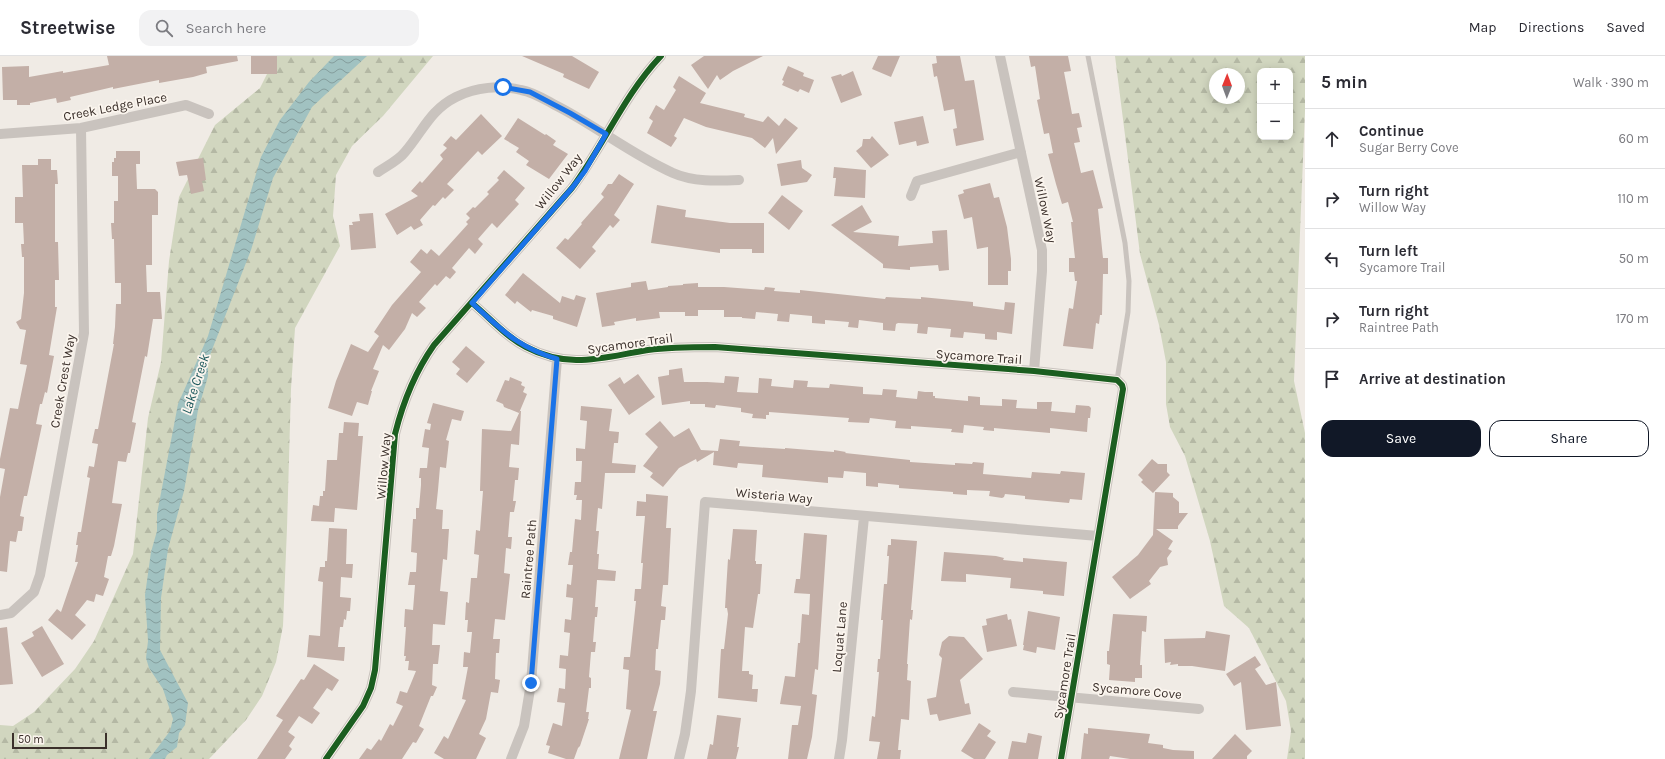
<!DOCTYPE html>
<html lang="en">
<head>
<meta charset="utf-8">
<style>
	:root { --surface:#fff; --page:#f2f2f3; --text:#2b2b33; --muted:#7c7c81; --line:#e1e1e2; --accent:#111827 }
	body { margin:0; font-family:Karla,sans-serif; background:var(--page); color:var(--text) }
	.controls { position:absolute; right:12px; top:12px; display:grid; overflow:hidden; border-radius:8px; box-shadow:0 2px 10px #0003 }
	.controls button { width:36px; height:36px; display:grid; place-items:center; padding:0; border:0; border-bottom:1px solid var(--line); background:var(--surface); color:var(--text); font:20px sans-serif }
	.compass { position:absolute; left:1209px; top:12px; width:36px; height:36px; border-radius:50%; background:var(--surface); box-shadow:0 2px 10px #0003; rotate:1deg }
	.scale { position:absolute; left:12px; bottom:10px; width:95px; box-sizing:border-box; padding-left:4px; border:2px solid #3b302b; border-top:0; font-size:11px; line-height:14px; white-space:nowrap; color:#3b302b; -webkit-text-stroke:3px #fbf5ee; paint-order:stroke }
	.stop { position:absolute; width:12px; height:12px; margin:-9px; border:3px solid #1a73e8; border-radius:50%; background:#fff }
	.stop.end { background:#1a73e8; border-color:#fff; box-shadow:0 1px 4px #0008 }
	.list { margin:0; padding:0; list-style:none }
	h2 { display:flex; justify-content:space-between; align-items:center; height:52px; margin:0; padding:0 16px; font-size:17px }
	h2 small { font-size:13px; font-weight:400; color:var(--muted) }
	.list li { display:grid; grid-template-columns:26px 1fr auto; gap:12px; align-items:center; box-sizing:border-box; height:60px; padding:0 16px; border-top:1px solid var(--line) }
	.list b { display:block; font-size:15px; white-space:nowrap }
	.list p { margin:0; font-size:13px; white-space:nowrap; color:var(--muted) }
	.list em { font-size:13px; font-style:normal; color:var(--muted) }
	.actions { display:flex; gap:8px; padding:12px 16px }
	.actions a { flex:1; padding:9px 0; border:1px solid var(--accent); border-radius:12px; text-align:center; font-size:14px; color:var(--accent) }
	.actions .main { background:var(--accent); color:#fff }
	.icon { flex:none; width:22px; height:22px; fill:none; stroke:currentColor; stroke-width:2; stroke-linecap:round; stroke-linejoin:round }
	.map { position:relative; flex:none; width:1305px; height:703px; overflow:hidden }
	header { display:flex; align-items:center; gap:24px; box-sizing:border-box; height:56px; padding:0 20px; background:var(--surface); border-bottom:1px solid var(--line) }
	header strong { font-size:19px }
	nav { display:flex; gap:22px; margin-inline-start:auto; font-size:14px }
	.search { width:280px; height:36px; background:var(--page); display:flex; align-items:center; gap:10px; box-sizing:border-box; padding:0 14px; border-radius:12px; color:var(--muted); font-size:15px }
	main { display:flex }
	aside { flex:1; background:var(--surface) }
	.map>svg:first-child { display:block }
	.forest { fill:url(#forest-firs); fill-rule:evenodd }
	.water { fill:url(#water-waves) }
	.building { fill:#c3afa7 }
	.lines { fill:none; stroke-linecap:round; stroke-linejoin:round }
	.lane { stroke:#c9c3be; stroke-width:5 }
	.street { stroke:#c9c3be; stroke-width:10 }
	.cycleway-casing { stroke:#fbf5ee; stroke-width:8 }
	.cycleway { stroke:#1b5e20; stroke-width:6 }
	.route { stroke:#1a73e8; stroke-width:5 }
	.labels { text-anchor:middle; stroke-width:3.5; stroke-linejoin:round; paint-order:stroke }
	.street-label { font-size:13px; fill:#3b302b; stroke:#fbf5ee }
	.water-label { font-size:14px; font-style:italic; fill:#1f5a5e; stroke:#fbf5ee }
</style>
</head>
<body>
<header>
<strong>Streetwise</strong>
<div class="search"><svg class="icon" aria-label="search" viewBox="0 0 24 24"><circle cx="10" cy="10" r="6"/><path d="M15 15l6 6"/></svg>Search here</div>
<nav><a>Map</a><a>Directions</a><a>Saved</a></nav>
</header>
<main>
<div class="map">
<svg width="1305" height="703" viewBox="0 0 1305 703">
	<defs>
		<pattern id="forest-firs" width="22" height="20" patternUnits="userSpaceOnUse"><rect width="22" height="20" fill="#d1d6bf"/><path d="M5 1l3.5 6h-7zM16 11l3.5 6h-7z" fill="#b4b8a4"/></pattern>
		<pattern id="water-waves" width="16" height="10" patternUnits="userSpaceOnUse"><rect width="16" height="10" fill="#a1c2c1"/><path d="M0 5q4-4 8 0t8 0" fill="none" stroke="#849e9d"/></pattern>
	</defs>
	<rect width="100%" height="100%" fill="#f0ebe5"/>
	<!-- forest -->
	<path class="forest" d="M276 0H433L383 60 352 90 336 119 333 160 340 190 295 272 291 333 287 472 283 570 276 606 262 640 246 664 209 703H0V669L13 670 34 656 75 613 94 585 133 498 148 362 161 306 169 205 179 141 215 69 260 32Z
		M1115 0H1305V54L1294 325 1305 377V703H1287L1291 675 1286 645 1249 572 1224 550 1210 485 1185 400 1170 371 1166 348V306L1159 269 1140 198ZM1260 15H1290V81H1260ZM1215 18H1239V42H1215Z"/>
	<!-- water -->
	<path class="water" d="M334 0H367L312 51 273 122 251 194 208 304V320L198 354 184 435 168 493 161 542 160 594 188 647 185 669 179 677 177 691 167 699 165 703H149L170 675 173 663 163 633 149 612 146 602 148 585 145 539 151 496 157 475V458L178 348 208 280 261 101 280 64 309 26Z"/>
	<!-- building -->
	<path class="building" d="M107 0H237L238 5 206 11 207 17 193 21 159 27V24L113 33V31L70 41 71 44 57 47 56 42 30 47V49H17V44H3L2 11 29 10V21L63 15V17L109 9Z
		M251 0H277V18H251Z
		M522 0H572L599 16 589 33 563 21 564 18Z
		M704 0H763L733 15 720 24 717 19 708 33 691 9Z
		M878 0H900L891 21 872 13Z
		M936 0H960L965 25 974 24 984 84 956 90 953 73 957 72 954 53 944 55 937 20 934 21 932 8 937 7Z
		M1029 0H1068L1071 15 1064 16 1072 58 1079 57 1082 71 1077 72 1080 86 1074 87 1078 104 1081 117 1093 114 1103 152 1098 153 1103 202H1108V218H1103L1102 259H1100L1099 268 1096 267 1093 293 1063 290 1069 252 1073 253 1077 225H1075L1074 216H1069V202H1075L1071 166H1073L1068 146 1062 148 1056 128 1048 98 1053 97 1049 77 1044 78 1037 44 1040 43 1035 10 1031 11Z
		M788 10 804 17 803 20 814 24 809 37 800 33 798 36 782 29 784 25 782 24Z
		M853 15 862 39 841 47 831 21 841 18 842 20Z
		M679 20 706 37 700 47 745 58 744 61 763 66 768 60 779 70 785 62 798 72 776 98 773 82 765 92 752 82 706 71 684 62 674 80 677 82 671 91 647 77 653 65 649 62 656 49 664 54 676 34 673 31Z
		M481 58 502 80 482 99 478 95 447 128 454 134 445 143 443 141 435 150 433 149 420 164 423 169 414 174 411 170 397 179 385 158 418 140 411 135 420 125 422 127 443 103 440 99 447 92 443 89 451 80 456 84Z
		M923 60 929 87 917 90 916 85 899 89 894 66Z
		M518 62 545 79 546 78 556 85 553 89 568 98 549 123 526 109 529 105 516 96 519 92 504 83Z
		M872 80 889 99 871 112 856 95 862 90 863 83H870Z
		M116 95H140V108H136L137 133H155L158 136V159H152V209H146L147 236H160L162 263H153L147 301 145 300 132 366 136 367 130 397H128L126 406 118 405 112 447 122 448 114 490 111 500H108L104 521 109 523 103 540 96 538 94 546 87 544 75 559 86 569 72 584 48 564 57 553 61 556 78 506H75L78 489H76L78 476H81L90 422 87 421 89 410 94 411 98 388 92 387 95 373H98L114 288H113L115 271 116 248H121V227H115L114 183H112L111 167H114V145H118V120H112V106H114V102H116Z
		M203 102 206 124 202 125 204 135 191 138 187 119 179 120 176 106Z
		M38 103H51V114H57L58 128H55V186H58L59 224H55V251H57L49 299 54 300 47 337 45 336 42 348H40L36 368 42 369 27 440H24L20 460 24 461 22 475H18L16 486 10 485 7 516 0 515V441L5 413 0 412V403L10 352 18 353 27 309 20 308 26 274 20 273 16 266 21 263 24 237V201H22L21 188H24L23 167H15V141H23L22 109H38Z
		M801 104 802 112 812 119 807 126 781 130 777 108Z
		M834 111 866 114 865 142 834 140 836 122H833Z
		M504 114 525 132 515 144 519 148 497 172 492 167 478 183 483 188 475 198 469 192 452 212 456 216 450 223 446 220 437 230 435 228 419 246 426 252 417 261 412 257 405 273 389 294 383 289 373 313 379 315 371 335H372L368 349 357 346 352 360 328 352 336 325 351 288 368 296 379 280 374 276 392 249 421 216 410 206 421 193 427 198 431 193 439 200 468 168 466 166 470 162 466 158 473 151 475 152 489 138 487 136 499 124 497 122Z
		M619 118 634 128 614 159 620 164 613 172 610 169 592 191 596 195 580 213 556 192 565 182 568 184 582 168 581 167 604 141 601 138 608 128H612Z
		M990 127 994 142 999 141 1007 171 1011 203V215H1008V229H988V191L977 193 972 161 964 163 958 139 964 137 963 134Z
		M782 139 803 155 789 174 768 157Z
		M657 149 686 154 685 161 730 167H764V197H752V193H720V197L651 187Z
		M862 149 872 166 853 176 899 180 898 190 933 187 932 175 947 174 949 214 939 215 938 209 910 211V214L883 212V208L831 169Z
		M373 157 376 192 351 194 349 169H353L352 166 360 165 359 158Z
		M523 217 560 247 562 240 574 244 576 239 586 242 577 271 553 263V260L532 254 531 256 517 245 515 248 505 239Z
		M646 225 648 234 668 231V230L683 229V228L698 227V231H724L764 234 765 231 775 232 774 235 800 237V234L885 243 886 241 921 243V241L973 246V250L1004 254 1005 246 1015 247 1012 278 997 276V284L985 283V278L964 276 963 282 950 281 951 273 928 271 927 278 917 277 918 268 898 267 896 268 895 275 883 274V267L859 264 858 272 848 271 849 266 825 264V268L812 267V260L790 258 789 266 777 265 778 258 756 256 755 263 742 262V261H724V254H698V260H685V256H659L660 262 636 265V262L614 266 615 269 602 271 596 237 631 231V227Z
		M466 290 485 306 467 327 456 318 460 313 452 306Z
		M682 312 684 326H707L724 327 725 320 739 321 737 336 758 337 759 322 772 323 771 330 793 332 794 324 808 325 807 331 829 332 830 328 863 331V338L882 339 883 333 897 334 896 341 917 343 918 335 925 336H933V340H935V342L968 345V340L980 341V349L1002 350V343L1017 344 1016 352 1037 353V346H1052L1051 355 1075 357 1076 349 1089 350 1091 352 1090 362H1088L1087 376 1050 372V377L994 372V375L983 374 984 371 964 369 963 377 951 376 952 373 911 370V373L895 372 896 365 870 362 869 367 848 366 849 362 769 356V359H766V363L752 362 753 358 741 356V352L716 349 715 352 705 351V348H690V345L662 349 658 321 669 319V314Z
		M638 318 655 341 629 359 608 329 620 321 624 328Z
		M510 321 522 326 521 329 525 331 523 336 527 338 519 357 504 351 503 348 496 345 505 324 509 325Z
		M433 347 464 355 461 365 452 363 446 384 449 385 446 412 440 411 438 434 436 453 443 454 442 473H449L447 504 443 503 440 535 448 536 445 569 433 568 432 589H440L438 608H433L432 629 437 631 433 640H431L419 670 424 673 416 687 413 686 402 703H359L367 692 371 694 379 683 381 685 390 668 393 670 403 650 396 647 400 635 407 637 416 615 408 614 409 605H405L406 600H404L406 571H404L405 553 413 554 415 529H408L410 516H416L417 497 411 496 413 463H416V452H419L421 429V422H419L420 412H427L429 392 422 391 425 373 430 374 431 368 427 367Z
		M581 350 612 353 609 375 619 376 618 387H614L612 407 636 409 635 417H605L602 453 598 452 596 475H599L597 498H599L598 513 616 515 615 525 597 524 595 551H598L597 561H595L593 586H596L595 596H591L589 621 591 622V632H589L586 656H589L588 663H589L580 690 578 692 574 703H566L548 697 550 690 546 689 553 667 562 670 565 647 557 646 559 632 565 633 566 613 559 612 560 599 568 600 570 577 564 576 565 563 571 564 573 542 566 541 567 528 571 529 573 509H568L570 496H572L575 463 581 464 582 444H576L577 439H574L575 426H581L582 405H576V392L585 393 587 365 580 364Z
		M520 355H521L519 389 511 388 509 411 519 412 518 424H515L513 445H516L514 456H510L508 481H512L511 493 506 492 504 517 510 518 505 564 495 563 493 583H500L499 597H496L495 623 500 624 498 637 491 636 486 663 479 678 486 682 476 703H444L434 697 444 680 448 683 466 644 462 643 468 611H463L464 596 470 597 472 576H467L468 564H465L466 546 469 547 471 522H477L479 499 474 498 476 474 480 475 483 435H480L482 373 511 375Z
		M660 365 674 381 689 372 701 394 718 395 720 383 740 385 739 390 785 393V392L834 396V394L846 396 845 397 910 404V406L955 409V407L972 408 973 406 984 407 983 418 1031 422 1032 416 1060 418 1061 415 1085 417 1082 444 1070 443 1069 447 1025 443V440L1005 438 1004 441 1002 442 989 440 990 435 967 434V439L953 438V436L899 432V429L878 427V431L866 430V417L844 415 843 422 828 421V427L762 421 763 409 738 407 737 412 713 409 714 396 697 406 696 403 679 412 663 431 650 421 653 417 643 410 658 391 645 378Z
		M344 366 359 367 358 380H363L357 454 335 452 334 466 311 465 313 449 319 450 320 440H323V435H325L327 404H337L339 377H343Z
		M1152 403 1158 408H1167V416L1170 419 1153 437 1141 426 1143 424 1138 419Z
		M1155 436 1173 437V441L1179 446V457H1188L1178 470V473H1156L1173 485 1168 493 1172 495 1167 502 1168 509 1160 511 1149 525 1151 528 1130 543 1112 521 1138 499 1153 479Z
		M646 438 668 440 666 472H671L668 529H663L661 550 666 551 665 564H661L658 593H656L655 614 661 615 660 628 653 655H657L647 703H619L631 654 626 653 629 614 623 613 624 601H630L636 545H634L635 533H641L643 507H641L645 460H636L637 445 646 446Z
		M329 472 347 473 346 508H353L352 522 341 521 340 541 351 542 350 555H347L346 564 344 563 343 571H340L338 591H345L344 605 307 601 309 579 320 580 323 526 318 525 320 511H325V505H327Z
		M733 473 757 474 755 505H756V508H762L760 538H758L753 572 745 571 742 615H749V618L753 619 752 633H758L757 646 718 642 721 593H724L728 558 727 552H725L726 535 728 503 730 504Z
		M804 477 827 479 818 614 815 613 812 638 817 639 812 681 807 703H788L792 669H798L801 650 780 648 785 620 795 621 798 587H800L802 558 809 559 810 538 794 537 796 523H800Z
		M891 483 917 485 911 554H913L912 564 910 563 907 608H908L907 624 911 625 909 664 901 663 898 694H901L900 703H877L880 686 869 685 872 660 875 661 879 616H877L878 603H880L883 564H881L884 528H887L889 500H887L888 489H891Z
		M944 496 996 500 1004 502 1003 504 1023 506V502L1067 506 1064 540 1043 538V535L1010 532 1011 522 966 518V526L941 525Z
		M1028 555 1060 561 1055 594 1037 591 1036 597 1023 594 1024 589H1023Z
		M1007 558 1008 564 1011 563 1017 590 987 596 982 570 987 569 986 563Z
		M1113 558 1147 560 1146 576 1142 575 1140 609H1142V622H1135V626L1109 624 1110 609 1107 608V595H1109Z
		M42 570 64 608 42 621 21 587 34 580 32 576Z
		M7 571 13 628 0 629V572Z
		M1206 575 1230 579 1225 615 1192 610H1178V608L1170 609 1171 606 1165 607 1164 583 1205 582Z
		M949 580 964 581 983 603 960 624 965 648 969 647 971 658 939 665 937 658 930 659 927 643 936 641 942 602 939 599 942 586Z
		M1255 600 1261 609 1255 613 1266 629 1276 626 1281 670 1246 674 1241 626 1234 630 1226 618Z
		M314 608 339 624 332 635 327 632 313 652 320 657 312 668 299 660 288 676 295 681 289 690 292 693 285 703H257L283 664 276 660 301 623 304 624Z
		M717 659 741 662 737 691H739L736 703H707L710 688 713 689Z
		M979 667 991 675 987 680 996 686 985 703H974L961 695Z
		M1088 672 1150 678 1148 687 1163 689V692L1173 694 1194 695V703H1130L1110 700 1109 703H1081L1084 677 1088 678Z
		M1028 677 1042 680 1038 703H1008L1012 685 1026 687Z
		M1235 678 1252 695 1247 700V703H1212Z"/>
	<g class="lines">
		<!-- lane -->
		<path class="lane" d="M1088 0 1125 187 1129 225 1128 256 1117 324"/>
		<!-- street -->
		<path class="street" d="M1000 0 1042 194V215L1034 315
			M0 78 81 72 186 49 209 58
			M378 116C387 110 399 104 405 96 423 75 430 54 456 41 476 31 500 29 521 34 533 36 544 43 555 49 595 69 632 99 673 117 693 126 717 125 739 124
			M911 140 917 125 1021 96
			M472 247C490 262 505 280 526 291 570 314 603 301 648 294 670 291 693 291 715 291L1034 315 1117 324 1122 329 1123 333 1061 703
			M0 559 11 557 34 536 40 519 84 277 81 72
			M1013 636 1199 653
			M326 703 363 650 371 632 375 614 395 378C403 346 415 316 434 289L572 132C604 89 624 39 661 0
			M511 703 524 670 531 627 557 303
			M679 703 685 678 691 635 705 446 1098 480
			M839 703 842 684 864 461"/>
		<!-- cycleway casing -->
		<g class="cycleway-casing">
			<path id="cycleway" d="M472 247C490 262 505 280 526 291 570 314 603 301 648 294 670 291 693 291 715 291L1034 315 1117 324 1122 329 1123 333 1061 703
				M326 703 363 650 371 632 375 614 395 378C403 346 415 316 434 289L572 132C604 89 624 39 661 0"/>
		</g>
		<!-- cycleway -->
		<use href="#cycleway" class="cycleway"/>
	</g>
	<g class="lines">
		<!-- route -->
		<path class="route" d="M503 31 530 36 570 57 606 78 585 115 572 132 472 247C502 274 517 291 557 303L531 627"/>
	</g>
	<g class="labels">
		<!-- street labels -->
		<g class="street-label">
			<text transform="translate(115 50) rotate(-11)" y="5">Creek Ledge Place</text>
			<text transform="translate(558 125) rotate(-52)" y="5">Willow Way</text>
			<text transform="translate(1046 154) rotate(78)" y="5">Willow Way</text>
			<text transform="translate(630 287) rotate(-8)" y="5">Sycamore Trail</text>
			<text transform="translate(979 300) rotate(4)" y="5">Sycamore Trail</text>
			<text transform="translate(62 325) rotate(-80)" y="5">Creek Crest Way</text>
			<text transform="translate(383 410) rotate(-85)" y="5">Willow Way</text>
			<text transform="translate(774 439) rotate(5)" y="5">Wisteria Way</text>
			<text transform="translate(528 503) rotate(-85)" y="5">Raintree Path</text>
			<text transform="translate(839 581) rotate(-85)" y="5">Loquat Lane</text>
			<text transform="translate(1064 620) rotate(-81)" y="5">Sycamore Trail</text>
			<text transform="translate(1137 634) rotate(5)" y="5">Sycamore Cove</text>
		</g>
		<!-- water labels -->
		<g class="water-label">
			<text transform="translate(195 328) rotate(-72)" y="5">Lake Creek</text>
		</g>
	</g>
</svg>
<div class="controls">
<button>+</button>
<button>−</button>
</div>
<svg class="compass" viewBox="-18 -18 36 36"><path d="M0-13l5 13h-10z" fill="#e53935"/><path d="M0 13l5-13h-10z" fill="#7c7c81"/></svg>
<div class="scale">50 m</div>
<div class="stop" style="left:503px;top:31px"></div>
<div class="stop end" style="left:531px;top:627px"></div>
</div>
<aside>
<h2>5 min<small>Walk · 390 m</small></h2>
<ul class="list">
<li><svg class="icon" aria-label="ahead" viewBox="0 0 24 24"><path d="M12 20V5M6 11l6-6 6 6"/></svg><div><b>Continue</b><p>Sugar Berry Cove</p></div><em>60 m</em></li>
<li><svg class="icon" aria-label="right" viewBox="0 0 24 24"><path d="M7 20v-9h11M14 6l5 5-5 5"/></svg><div><b>Turn right</b><p>Willow Way</p></div><em>110 m</em></li>
<li><svg class="icon" aria-label="left" viewBox="0 0 24 24"><path d="M17 20v-9H6M10 6l-5 5 5 5"/></svg><div><b>Turn left</b><p>Sycamore Trail</p></div><em>50 m</em></li>
<li><svg class="icon" aria-label="right" viewBox="0 0 24 24"><path d="M7 20v-9h11M14 6l5 5-5 5"/></svg><div><b>Turn right</b><p>Raintree Path</p></div><em>170 m</em></li>
<li><svg class="icon" aria-label="arrive" viewBox="0 0 24 24"><path d="M6 21V4h12l-3 4 3 4H6"/></svg><div><b>Arrive at destination</b></div></li>
</ul>
<div class="actions"><a class="main">Save</a><a>Share</a></div>
</aside>
</main>
</body>
</html>
